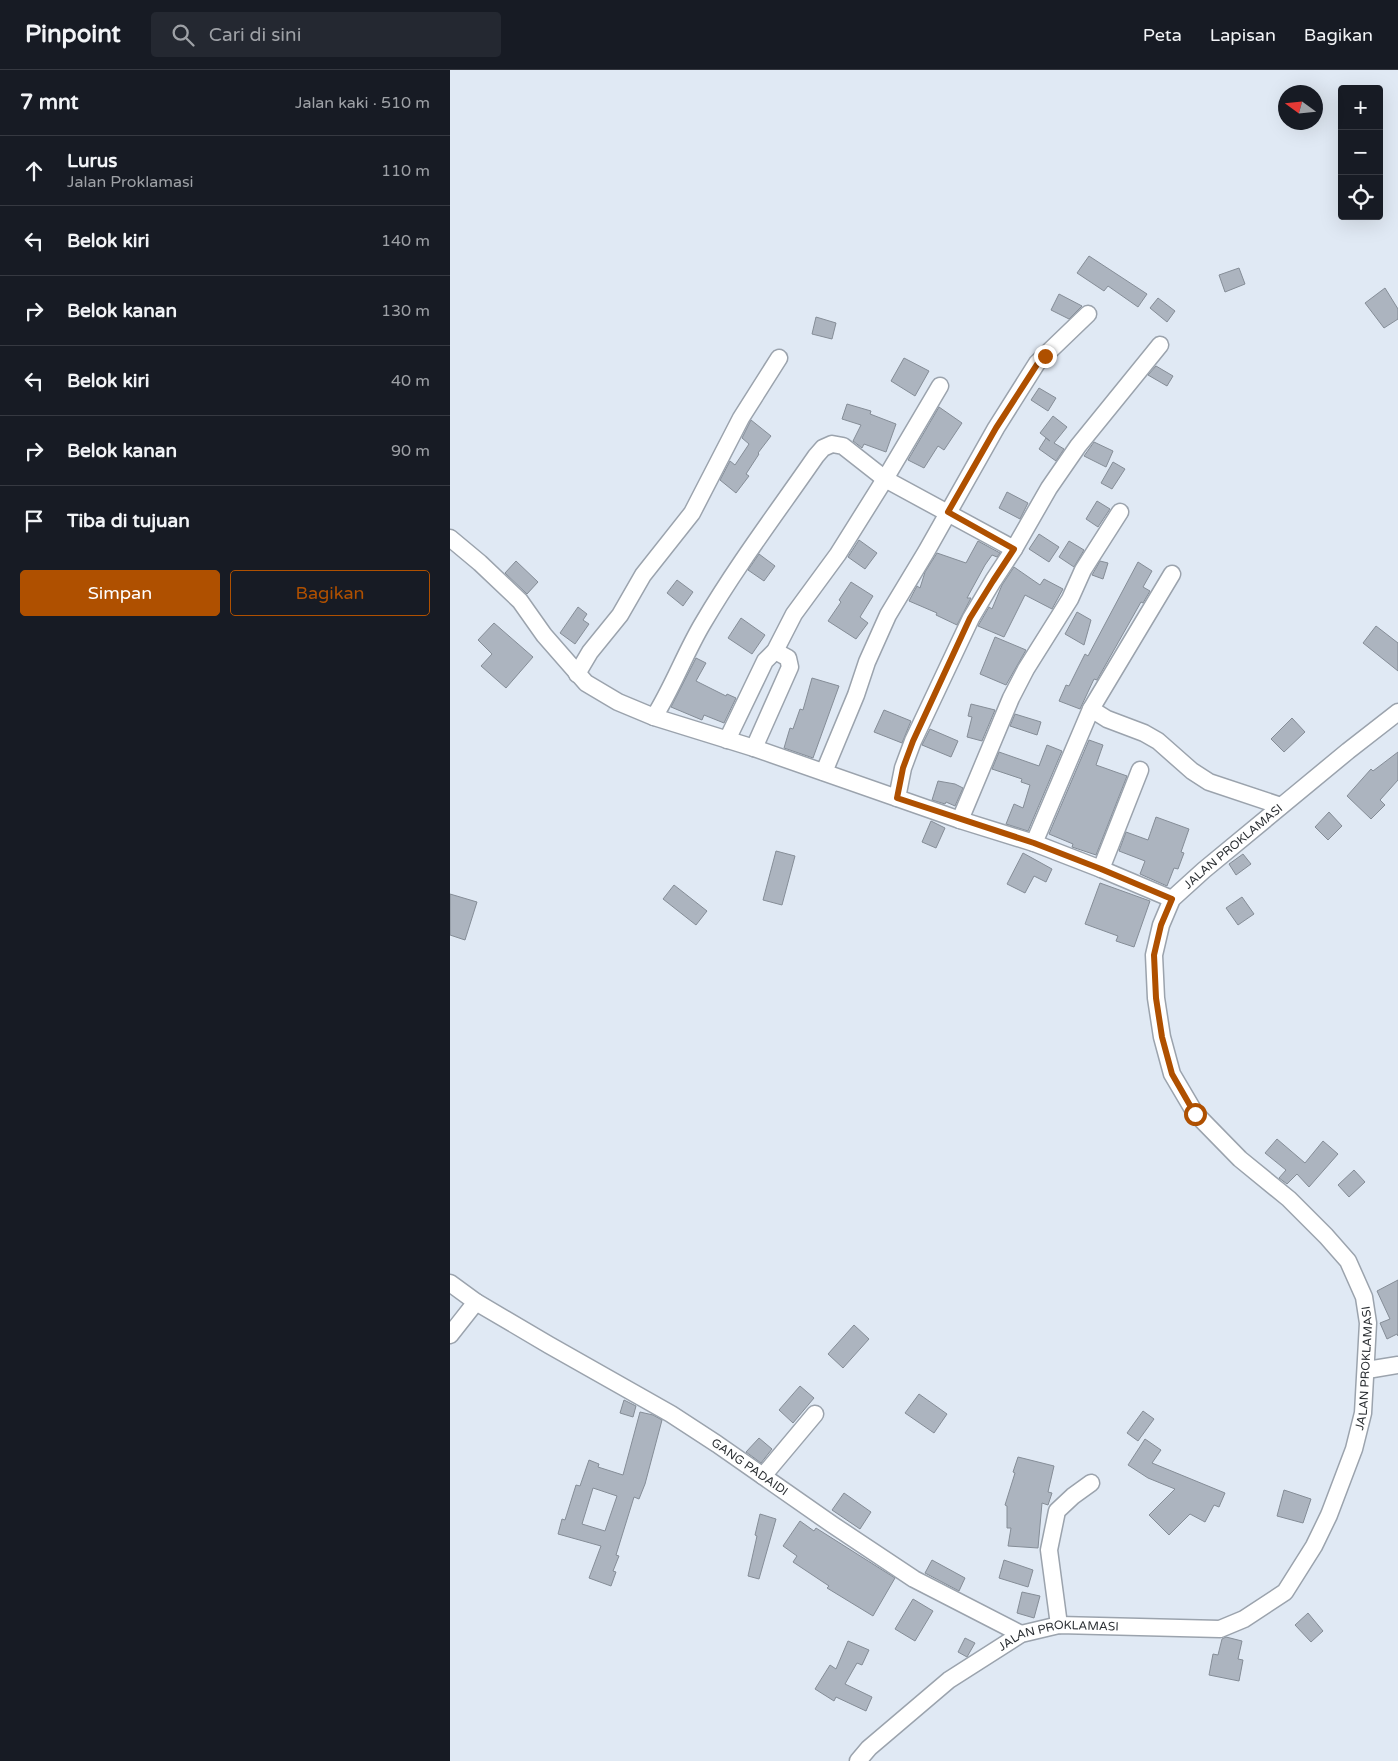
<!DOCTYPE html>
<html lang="id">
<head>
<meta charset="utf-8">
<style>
	:root { --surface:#171b24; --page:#242831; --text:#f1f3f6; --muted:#9ea1a6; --line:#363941; --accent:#af5000 }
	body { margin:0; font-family:"Varela Round",sans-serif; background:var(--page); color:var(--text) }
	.controls { position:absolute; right:15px; top:15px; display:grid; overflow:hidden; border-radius:5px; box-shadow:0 5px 20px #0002 }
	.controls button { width:45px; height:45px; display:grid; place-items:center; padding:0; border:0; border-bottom:1px solid var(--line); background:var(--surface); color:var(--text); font:25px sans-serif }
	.compass { position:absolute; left:828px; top:15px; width:45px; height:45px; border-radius:50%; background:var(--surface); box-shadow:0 5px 20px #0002; rotate:285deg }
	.stop { position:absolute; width:15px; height:15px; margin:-11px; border:4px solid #af5000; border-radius:50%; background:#fff }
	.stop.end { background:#af5000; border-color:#fff; box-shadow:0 1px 5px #0008 }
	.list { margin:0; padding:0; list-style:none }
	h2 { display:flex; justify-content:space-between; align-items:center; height:65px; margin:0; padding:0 20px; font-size:21px }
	h2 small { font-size:16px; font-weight:400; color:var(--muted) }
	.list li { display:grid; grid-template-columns:32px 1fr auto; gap:15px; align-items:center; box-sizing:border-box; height:70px; padding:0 20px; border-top:1px solid var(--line) }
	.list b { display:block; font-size:19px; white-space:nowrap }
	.list p { margin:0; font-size:16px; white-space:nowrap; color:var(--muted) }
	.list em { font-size:16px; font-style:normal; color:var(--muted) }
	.actions { display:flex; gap:10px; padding:15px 20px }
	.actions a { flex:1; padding:11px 0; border:1px solid var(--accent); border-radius:5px; text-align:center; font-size:18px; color:var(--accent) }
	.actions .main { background:var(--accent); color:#fff }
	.icon { flex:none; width:28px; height:28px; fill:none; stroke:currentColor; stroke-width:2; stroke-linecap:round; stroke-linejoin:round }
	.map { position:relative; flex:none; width:948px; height:1691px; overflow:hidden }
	header { display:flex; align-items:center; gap:30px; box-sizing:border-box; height:70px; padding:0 25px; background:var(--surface); border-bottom:1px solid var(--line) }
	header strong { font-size:24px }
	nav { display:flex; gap:28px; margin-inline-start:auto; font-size:18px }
	.search { width:350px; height:45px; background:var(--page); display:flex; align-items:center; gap:12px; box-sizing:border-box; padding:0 18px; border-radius:5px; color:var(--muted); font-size:19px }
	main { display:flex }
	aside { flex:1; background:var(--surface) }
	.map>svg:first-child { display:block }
	.building { fill:#acb4bf; stroke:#858d97; fill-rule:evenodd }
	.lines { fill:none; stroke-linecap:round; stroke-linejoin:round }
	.minor-casing { stroke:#9ba3ad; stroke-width:19 }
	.minor { stroke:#fff; stroke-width:16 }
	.route { stroke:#af5000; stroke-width:6 }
	.labels { text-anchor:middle; stroke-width:4.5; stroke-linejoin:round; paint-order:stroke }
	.street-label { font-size:12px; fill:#2c3034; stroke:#e0e9f4 }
</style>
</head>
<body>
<header>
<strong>Pinpoint</strong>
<div class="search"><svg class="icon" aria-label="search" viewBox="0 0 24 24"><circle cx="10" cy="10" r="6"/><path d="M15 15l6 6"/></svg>Cari di sini</div>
<nav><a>Peta</a><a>Lapisan</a><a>Bagikan</a></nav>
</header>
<main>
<aside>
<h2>7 mnt<small>Jalan kaki · 510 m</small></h2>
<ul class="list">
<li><svg class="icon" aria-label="ahead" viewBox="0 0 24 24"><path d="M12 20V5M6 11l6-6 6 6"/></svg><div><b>Lurus</b><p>Jalan Proklamasi</p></div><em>110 m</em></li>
<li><svg class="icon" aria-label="left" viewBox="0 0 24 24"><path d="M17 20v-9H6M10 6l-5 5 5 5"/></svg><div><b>Belok kiri</b></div><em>140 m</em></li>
<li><svg class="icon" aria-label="right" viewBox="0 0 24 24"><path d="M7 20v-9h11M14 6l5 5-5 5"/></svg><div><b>Belok kanan</b></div><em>130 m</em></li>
<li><svg class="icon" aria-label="left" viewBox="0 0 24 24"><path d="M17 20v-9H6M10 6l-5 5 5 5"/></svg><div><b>Belok kiri</b></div><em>40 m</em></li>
<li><svg class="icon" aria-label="right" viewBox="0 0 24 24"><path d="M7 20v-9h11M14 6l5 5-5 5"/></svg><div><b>Belok kanan</b></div><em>90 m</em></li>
<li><svg class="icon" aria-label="arrive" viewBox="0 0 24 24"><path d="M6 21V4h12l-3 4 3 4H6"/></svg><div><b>Tiba di tujuan</b></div></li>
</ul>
<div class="actions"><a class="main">Simpan</a><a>Bagikan</a></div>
</aside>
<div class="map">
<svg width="948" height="1691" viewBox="0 0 948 1691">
	<rect width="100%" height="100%" fill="#e0e9f4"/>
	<!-- building -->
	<path class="building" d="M639 186 697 224 688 237 658 216 654 221 627 203Z
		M789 198 795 214 775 222 769 205Z
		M935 218 948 239V249L934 258 915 233Z
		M609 224 632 236 619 249 601 240Z
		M708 228 725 241 717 252 700 238Z
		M366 247 386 253 382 269 362 264Z
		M454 288 479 301 465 326 441 311Z
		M706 296 723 306 717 316 698 305Z
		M589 318 606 328 598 341 581 330Z
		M397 334 421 341 420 344 446 354 436 382 414 374 412 378 403 371 411 355 392 349Z
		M489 337 512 353 494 380 488 376 474 398 458 390Z
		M603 346 617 357 604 373 614 379 606 391 589 379 596 368 600 371 590 363Z
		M301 350 321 366 308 383 309 384 296 404 299 406 286 423 270 410 280 391 285 395 299 374 292 368Z
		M644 372 663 381 656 397 634 386Z
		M663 392 675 399 662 419 651 413Z
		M557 422 578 433 570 449 549 438Z
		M647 431 660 439 648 457 636 449Z
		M589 464 609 477 599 492 579 479Z
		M409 470 427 483 415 499 398 487Z
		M528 471 550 483 547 487 542 485 535 495 517 528H521L507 555 486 545 487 543 459 531 467 516 470 518 475 502 487 483 516 493Z
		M619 471 634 480 624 497 609 487Z
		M309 484 325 496 314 511 298 500Z
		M66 491 88 512 77 524 55 503Z
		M650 491 658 493 653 509 642 505Z
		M688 492 702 501 693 517 700 521 693 533 691 532 647 610 644 609 630 639 609 631 616 615 619 616 635 584 638 586Z
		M564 497 590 515 594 509 613 519 602 539 575 525 554 567 528 556 539 537 542 539 552 515Z
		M227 510 243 522 233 536 217 523Z
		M401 512 423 526 410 547 418 553 406 569 378 551 391 532 389 530Z
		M128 537 137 544 133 550 139 554 125 574 110 563Z
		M627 542 641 550 634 575 615 564Z
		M291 548 315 565 302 584 278 568Z
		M44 553 83 587 56 618 31 596 42 584 28 570Z
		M926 556 948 573V601L913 573Z
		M545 567 576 580 556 615 530 604Z
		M246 588 256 593 246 611 276 626 277 624 286 628 274 653 254 645 252 650 221 637Z
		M362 608 389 616 363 688 334 678 340 658 343 659 350 639 353 640Z
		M521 634 545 640 532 671 517 667 522 647 518 646Z
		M434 640 461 651 452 673 424 662Z
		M565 644 591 652 587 665 560 656Z
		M842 648 855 662 834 682 821 669Z
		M480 659 508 671 501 687 472 675Z
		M639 670 653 675 646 695 677 706 646 785 622 777 623 774 599 764Z
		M597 675 612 681 578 761 556 754 564 734 573 738 580 715 571 712 572 709 542 699 549 682 589 696Z
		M948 682V710L930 730 935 735 921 749 897 726 921 699 923 701Z
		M488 711 505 714 513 718 505 736 496 732 495 734 482 730Z
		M879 742 892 756 878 770 865 757Z
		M706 747 739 759 731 782 734 783 728 799 724 798 717 816 690 804 695 791 669 781 676 762 698 770Z
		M481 751 495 758 486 778 472 772Z
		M326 781 345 786 332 835 313 830Z
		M573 783 602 799 596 812 584 806 575 823 557 814Z
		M793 784 801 794 786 805 779 794Z
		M650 813 700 831 684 877 666 871 668 866 635 854Z
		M224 815 257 841 246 855 213 829Z
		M0 824 27 832 15 870 0 865Z
		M792 827 804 844 788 855 776 838Z
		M827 1069 855 1093 873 1071 888 1084 859 1117 847 1104 837 1114 829 1108 836 1100 815 1083Z
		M904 1100 915 1112 899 1127 888 1115Z
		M948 1210V1266L947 1264 937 1269 930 1253 940 1249 927 1221Z
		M404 1255 419 1269 393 1298 378 1284Z
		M350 1316 364 1328 343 1353 329 1340Z
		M469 1324 497 1344 484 1363 455 1343Z
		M174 1330 186 1336 183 1347 170 1343Z
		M693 1341 704 1349 688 1371 677 1363Z
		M190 1342 203 1345 212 1350 195 1414 189 1429 184 1427 166 1485 169 1486 163 1501 166 1502 161 1516 139 1508 151 1476 108 1464 112 1449 115 1450 126 1415 130 1416 139 1390 149 1394 148 1397 173 1405ZM143 1418 167 1426 155 1461 132 1454Z
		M309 1368 322 1379 311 1393 296 1382Z
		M695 1369 711 1380 702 1393 775 1423 769 1437 764 1435 755 1452 740 1444 719 1465 699 1445 725 1419 698 1408 678 1395Z
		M568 1387 604 1396 598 1422 602 1423 598 1435 592 1433 588 1478 558 1476 561 1458H557V1436L555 1435 565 1403 563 1402Z
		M834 1420 861 1429 853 1453 827 1446Z
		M394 1423 421 1442 410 1459 382 1440Z
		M310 1444 326 1449 309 1509 298 1506 307 1466 305 1465Z
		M350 1451 364 1461 366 1458 445 1508 423 1546 377 1518 379 1516 343 1492 347 1486 333 1476Z
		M482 1490 515 1508 509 1521 475 1503Z
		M554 1490 583 1500 578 1517 549 1508Z
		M572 1522 590 1526 584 1548 567 1543Z
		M463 1529 483 1541 465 1571 445 1559Z
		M858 1543 873 1561 861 1572 845 1555Z
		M776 1567 792 1571 788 1589 793 1590 789 1611 759 1605 763 1584 768 1585 772 1569Z
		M515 1568 525 1573 517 1587 508 1582Z
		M398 1571 419 1580 412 1595 407 1593 395 1614 422 1627 416 1641 386 1627 384 1631 365 1619 380 1595 386 1599Z"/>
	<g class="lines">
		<!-- minor casing -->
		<g class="minor-casing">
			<g id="minor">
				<path d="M0 468 30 493 70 531 94 565 136 613 168 632 204 647 304 678 510 750 584 773 651 799 722 829"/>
				<path d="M722 504 641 639 657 649 694 663 708 671 742 701 759 712 831 736"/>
				<path d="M127 604 140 582 170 545 193 505 242 443 291 348 329 288"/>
				<path d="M204 647C223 617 235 583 253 553 287 495 328 441 366 386L373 378 382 374 393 376 435 409 564 479"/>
				<path d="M277 670 315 591 325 581 344 544 388 484 435 409 490 316"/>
				<path d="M304 678 340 597 338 588 325 581"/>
				<path d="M374 702 406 625 417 592 438 545 476 482 546 358 587 293 638 244"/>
				<path d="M447 728 453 698 463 671 521 548 543 511 564 479 599 418 628 376 710 275"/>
				<path d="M510 750 561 628 576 599 620 529 633 500 670 442"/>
				<path d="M584 773 641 639"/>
				<path d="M651 799 690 700"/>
				<path id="s1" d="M0 1213 26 1232 99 1275 221 1344 267 1374 383 1455 464 1509 571 1564"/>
				<path d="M0 1265 26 1232"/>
				<path d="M917 1300 948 1295"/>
				<path d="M313 1406 365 1344"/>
				<path d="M609 1555 599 1480 607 1441 623 1426 641 1413"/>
				<path id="s2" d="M408 1691 419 1678 499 1610 571 1564 609 1555 770 1559 794 1549 835 1522 864 1476 879 1445 904 1379 913 1343 918 1253 914 1227 898 1191 876 1166 839 1129 790 1089 745 1043 722 1004 712 967 706 928 704 885 711 855 722 829 754 800 898 681 948 642"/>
			</g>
		</g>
		<!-- minor -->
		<use href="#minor" class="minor"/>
	</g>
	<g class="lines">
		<!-- route -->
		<path class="route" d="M595 286 588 293 546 358 498 442 564 479 543 511 520 548 463 671 453 698 447 728 584 773 651 799 722 829 711 855 704 885 706 928 712 967 722 1004 745 1044"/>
	</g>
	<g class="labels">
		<!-- street labels -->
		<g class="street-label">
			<text dy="4" stroke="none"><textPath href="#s2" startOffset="1354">JALAN PROKLAMASI</textPath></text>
			<text dy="4" stroke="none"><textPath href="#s2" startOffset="724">JALAN PROKLAMASI</textPath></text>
			<text dy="4" stroke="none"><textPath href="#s1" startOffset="352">GANG PADAIDI</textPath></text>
			<text dy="4" stroke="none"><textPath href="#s2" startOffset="244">JALAN PROKLAMASI</textPath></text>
		</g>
	</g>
</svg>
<div class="controls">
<button>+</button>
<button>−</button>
<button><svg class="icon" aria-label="locate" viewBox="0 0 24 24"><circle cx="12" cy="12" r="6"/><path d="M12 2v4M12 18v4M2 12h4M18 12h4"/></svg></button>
</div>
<svg class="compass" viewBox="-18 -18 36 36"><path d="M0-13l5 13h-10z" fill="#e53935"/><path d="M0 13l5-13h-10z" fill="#9ea1a6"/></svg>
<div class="stop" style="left:745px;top:1044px"></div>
<div class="stop end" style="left:595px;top:286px"></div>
</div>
</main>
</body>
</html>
